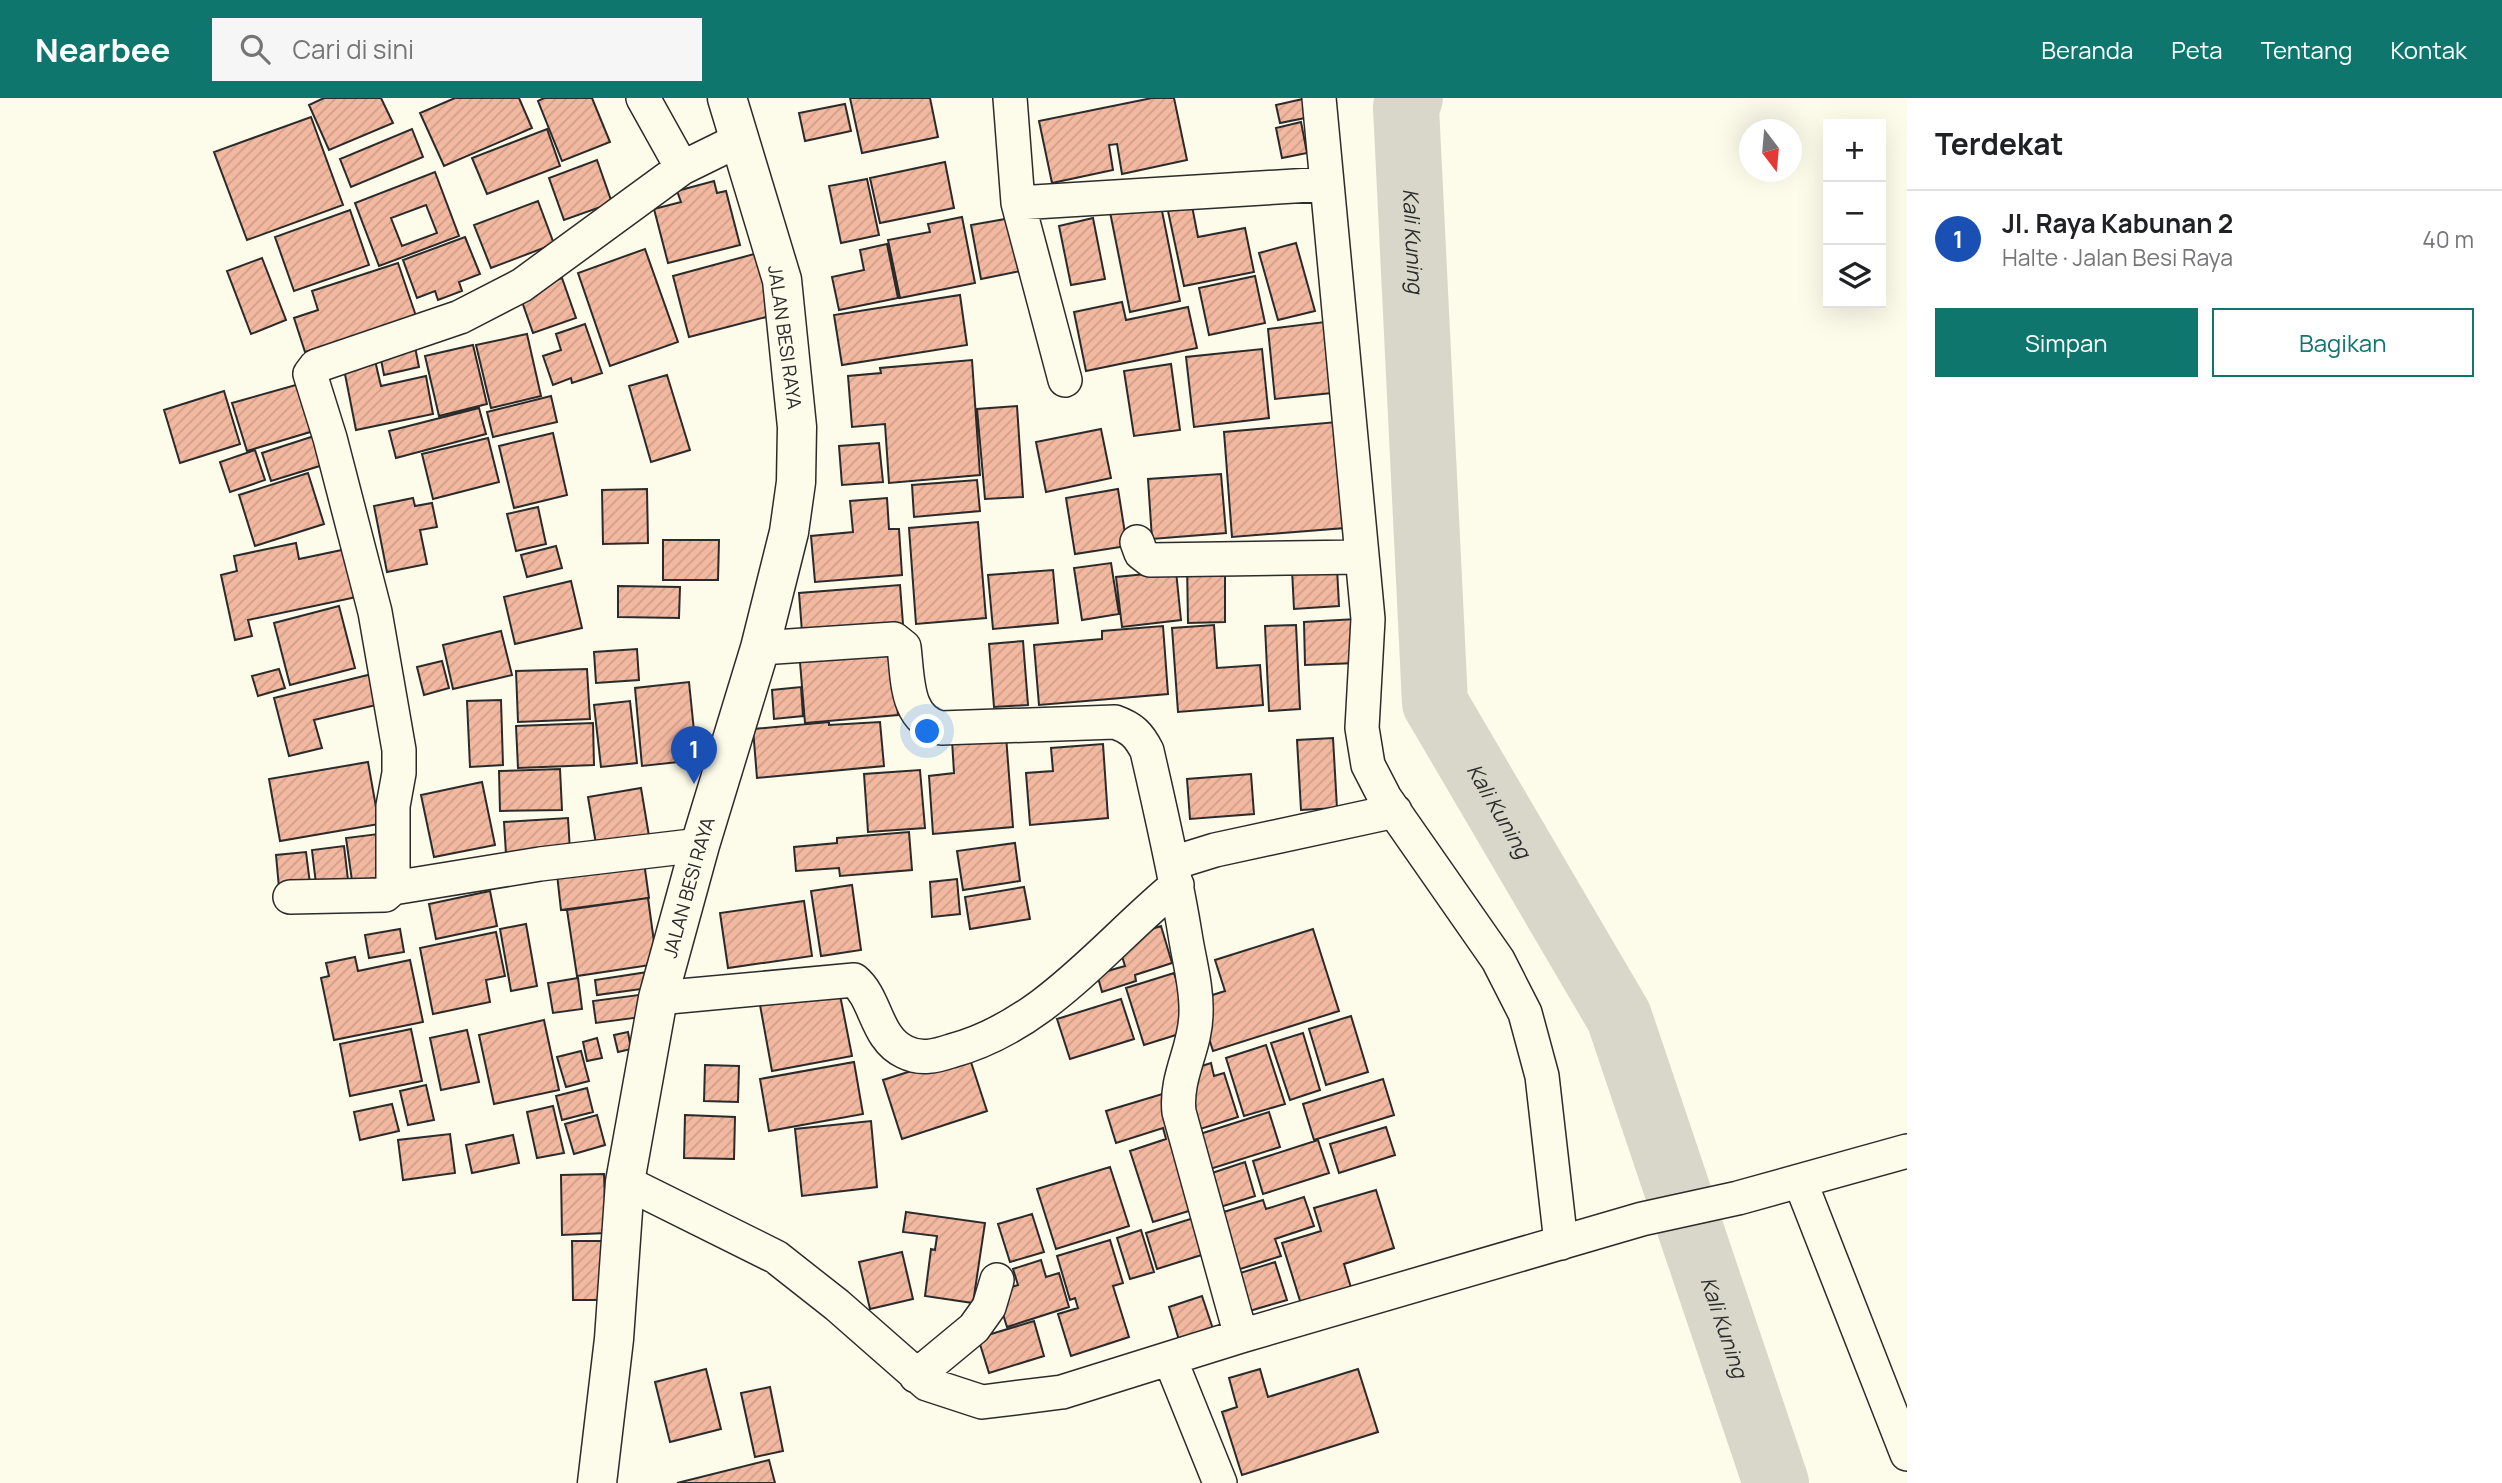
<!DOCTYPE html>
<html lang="id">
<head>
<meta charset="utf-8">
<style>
	:root { --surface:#fff; --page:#f6f6f6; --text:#202124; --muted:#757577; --line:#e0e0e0; --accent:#0f766e }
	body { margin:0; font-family:Manrope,sans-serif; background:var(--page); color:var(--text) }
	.controls { position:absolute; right:21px; top:21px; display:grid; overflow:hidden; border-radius:0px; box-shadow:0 7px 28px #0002 }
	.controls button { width:63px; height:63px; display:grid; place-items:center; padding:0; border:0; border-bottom:2px solid var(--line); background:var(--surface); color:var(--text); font:35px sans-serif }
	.compass { position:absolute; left:1739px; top:21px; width:63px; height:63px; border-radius:50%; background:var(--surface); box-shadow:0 7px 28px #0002; rotate:164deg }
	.you { position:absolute; left:928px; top:634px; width:24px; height:24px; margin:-18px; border:5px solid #fff; border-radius:50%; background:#1a73e8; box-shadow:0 0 0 10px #1a73e833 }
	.badge { display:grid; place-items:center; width:46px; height:46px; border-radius:50%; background:var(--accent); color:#fff; font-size:23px; font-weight:700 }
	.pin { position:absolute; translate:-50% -58px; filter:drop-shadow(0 2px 4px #0008) }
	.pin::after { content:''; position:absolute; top:37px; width:24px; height:21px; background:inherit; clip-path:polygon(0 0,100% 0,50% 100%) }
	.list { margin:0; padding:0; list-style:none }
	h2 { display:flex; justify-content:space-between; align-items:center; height:91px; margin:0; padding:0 28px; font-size:30px }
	h2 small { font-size:23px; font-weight:400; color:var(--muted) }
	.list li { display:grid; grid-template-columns:46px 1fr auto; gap:21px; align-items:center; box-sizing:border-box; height:98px; padding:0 28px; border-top:2px solid var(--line) }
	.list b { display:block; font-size:26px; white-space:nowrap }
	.list p { margin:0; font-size:23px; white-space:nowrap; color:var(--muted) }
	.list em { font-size:23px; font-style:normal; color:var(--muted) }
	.actions { display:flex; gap:14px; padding:21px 28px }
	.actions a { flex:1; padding:16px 0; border:2px solid var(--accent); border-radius:0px; text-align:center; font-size:24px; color:var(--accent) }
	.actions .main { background:var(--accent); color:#fff }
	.icon { flex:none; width:38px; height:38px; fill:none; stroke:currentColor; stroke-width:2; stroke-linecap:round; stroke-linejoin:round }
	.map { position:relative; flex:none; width:1907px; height:1385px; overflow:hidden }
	header { display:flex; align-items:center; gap:42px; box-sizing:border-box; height:98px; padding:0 35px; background:var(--accent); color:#fff }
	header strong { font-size:33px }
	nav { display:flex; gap:38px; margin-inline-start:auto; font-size:24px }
	.search { width:490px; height:63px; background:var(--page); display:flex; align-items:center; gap:18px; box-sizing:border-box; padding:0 24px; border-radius:0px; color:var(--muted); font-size:26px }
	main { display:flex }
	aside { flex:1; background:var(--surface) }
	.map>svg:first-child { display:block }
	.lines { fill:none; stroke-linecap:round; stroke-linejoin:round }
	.river { stroke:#d8d7c9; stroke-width:66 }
	.building { fill:url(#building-hatch); stroke:#2b2b2b; stroke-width:2; fill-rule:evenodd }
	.street-casing { stroke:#2b2b2b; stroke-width:36 }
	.secondary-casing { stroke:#2b2b2b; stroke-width:41 }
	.street { stroke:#fdfbea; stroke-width:33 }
	.secondary { stroke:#fdfbea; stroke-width:38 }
	.labels { text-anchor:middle; stroke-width:5; stroke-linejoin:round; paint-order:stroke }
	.street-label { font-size:19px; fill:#2b2b2b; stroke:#fdfbea }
	.water-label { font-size:21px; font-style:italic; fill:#2b2b2b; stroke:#fdfbea }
</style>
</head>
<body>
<header>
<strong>Nearbee</strong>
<div class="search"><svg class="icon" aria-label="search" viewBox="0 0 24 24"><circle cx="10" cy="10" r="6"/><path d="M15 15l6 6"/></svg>Cari di sini</div>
<nav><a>Beranda</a><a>Peta</a><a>Tentang</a><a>Kontak</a></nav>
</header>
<main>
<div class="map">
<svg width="1907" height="1385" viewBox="0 0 1907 1385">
	<defs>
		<pattern id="building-hatch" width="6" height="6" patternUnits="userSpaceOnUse" patternTransform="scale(1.75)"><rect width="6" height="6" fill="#f2b8a0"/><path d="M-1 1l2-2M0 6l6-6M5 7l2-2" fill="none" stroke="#d09e8a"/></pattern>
	</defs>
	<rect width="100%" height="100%" fill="#fdfbea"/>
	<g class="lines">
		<!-- river -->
		<path class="river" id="s1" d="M1410 0 1406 9 1435 605 1619 919 1776 1385"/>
	</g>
	<!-- building -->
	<path class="building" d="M324 0H381L393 25 329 52 309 7Z
		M455 0H519L532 30 444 68 420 15Z
		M544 0H592L610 44 562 63 538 3Z
		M850 0H930L938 39 862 55Z
		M1152 0H1174L1187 62 1122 76 1117 46 1109 47 1113 72 1052 85 1039 23Z
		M1307 0 1315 18 1280 25 1276 7Z
		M845 6 851 33 805 43 799 15Z
		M311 19 343 107 247 142 214 54Z
		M1301 24 1307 55 1282 60 1276 30Z
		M412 31 423 59 351 89 340 61Z
		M547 31 560 68 487 96 472 60Z
		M597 62 612 105 564 122 549 80Z
		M945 64 954 110 880 125 870 80Z
		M435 74 459 138 379 168 355 105ZM426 107 437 135 402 148 391 120Z
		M867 81 879 137 841 145 829 88Z
		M714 83 717 95 726 93 740 147 668 165 654 111 681 104 677 93Z
		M1159 98 1180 203 1130 214 1109 109Z
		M538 103 554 146 491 170 474 127Z
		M1192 108 1198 139 1245 130 1254 174 1184 188 1168 113Z
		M350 112 369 167 294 193 275 139Z
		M962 119 975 185 900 200 888 142 930 134 928 126Z
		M1011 120 1021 173 981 181 971 127Z
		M1093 120 1105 181 1071 187 1059 128Z
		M465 139 480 176 459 184 462 193 438 202 435 193 417 200 403 162Z
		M1296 145 1315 213 1278 222 1259 155Z
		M887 146 898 200 839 212 832 179 864 172 860 152Z
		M645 151 678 244 610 268 578 175Z
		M758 155 774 217 689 239 673 178Z
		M262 160 286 222 251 236 227 173Z
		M398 165 416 218 305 254 294 220 318 212 312 193Z
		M1255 178 1265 225 1209 237 1199 190Z
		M562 180 576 220 533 235 519 195Z
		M960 197 967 247 842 267 834 217Z
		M1122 204 1126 222 1188 209 1197 250 1086 273 1074 214Z
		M1333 223 1341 294 1275 301 1268 231Z
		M585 226 602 275 572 285 571 280 553 287 543 258 561 252 556 236Z
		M527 236 541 298 491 310 476 247Z
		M414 244 419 269 384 277 379 251Z
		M473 247 487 306 439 318 425 258Z
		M1262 251 1269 320 1194 329 1186 259Z
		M373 254 381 288 426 278 433 316 356 332 342 261Z
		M972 262 980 377 889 385 885 326 852 329 848 278 881 275 880 270Z
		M1171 266 1180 332 1134 338 1124 273Z
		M667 277 690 352 651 364 629 288Z
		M303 285 317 332 247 353 232 305Z
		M224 293 240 346 180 365 164 312Z
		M551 298 557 324 493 339 487 314Z
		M1017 308 1023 399 985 401 977 311Z
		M479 310 486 336 396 360 389 333Z
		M1337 324 1345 430 1232 439 1224 334Z
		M1101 331 1111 380 1046 394 1036 344Z
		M553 335 567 397 514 410 499 348Z
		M314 338 323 367 271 383 262 355Z
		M488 340 499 384 433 401 422 356Z
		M879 345 883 384 842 387 839 348Z
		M255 352 265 382 230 394 220 364Z
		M308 375 324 426 255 448 239 397Z
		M1221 376 1226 435 1152 441 1148 381Z
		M977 382 980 413 914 419 912 387Z
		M647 391 648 445 603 446 602 392Z
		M1118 391 1127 448 1075 456 1066 400Z
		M413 400 415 408 432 405 437 429 420 432 427 466 387 474 374 408Z
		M887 400 889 431H899L902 477 815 484 811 438 853 434 850 403Z
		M538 409 546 446 516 453 507 416Z
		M978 424 986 520 916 526 909 430Z
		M663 442H719L718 482H663Z
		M296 445 299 461 356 449 366 497 248 522 252 538 235 542 221 477 237 473 234 458Z
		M556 448 562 470 527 479 521 457Z
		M1111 465 1119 516 1082 522 1074 470Z
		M1187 465H1225V524L1188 525Z
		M1337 470 1339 508 1294 511 1292 472Z
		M1053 472 1058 525 993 531 988 477Z
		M1176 473 1181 522 1122 529 1116 479Z
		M571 483 582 530 515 546 504 499Z
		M900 487 903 526 802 534 799 495Z
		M618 488 680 489 679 520 618 519Z
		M339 508 355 570 290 587 274 525Z
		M1356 521 1357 565 1305 567 1304 524Z
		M1214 527 1217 570 1260 567 1263 607 1178 614 1172 530Z
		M1296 527 1300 611 1269 613 1265 528Z
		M1163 528 1168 596 1039 607 1034 547 1102 541V533Z
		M501 533 512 577 453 591 443 547Z
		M1023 543 1028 607 994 609 989 546Z
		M892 544 898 617 805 625 799 552Z
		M637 551 639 582 596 585 594 554Z
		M442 563 449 590 424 597 417 569Z
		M279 571 285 590 258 598 252 578Z
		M587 571 590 621 518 624 516 573Z
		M372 576 380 606 314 622 322 650 289 658 274 600Z
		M689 584 697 662 642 668 635 590Z
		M801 589 803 618 774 621 772 592Z
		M501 602 503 667 470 669 467 603Z
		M630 603 637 665 601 669 594 607Z
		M829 624V627L880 624 884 668 757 680 753 631Z
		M593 625 594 667 518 670 516 628Z
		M1006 638 1013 729 933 736 929 678 954 675 952 642Z
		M1333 640 1337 710 1301 712 1297 642Z
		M1103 646 1108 720 1030 727 1026 675 1053 673 1051 650Z
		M368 664 379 726 280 743 269 681Z
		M560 671 562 712 500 713 499 673Z
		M920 672 925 730 868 734 864 676Z
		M1251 676 1254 716 1190 721 1187 681Z
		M482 684 495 747 434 759 421 697Z
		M641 690 650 744 597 752 588 699Z
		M568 720 570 753 506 756 504 724Z
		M909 734 912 772 840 778 839 770 796 773 794 749 837 745V740Z
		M378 736 382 779 352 783 346 740Z
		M1015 745 1020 783 963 792 957 753Z
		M344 748 348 782 316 786 312 752Z
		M306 754 310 786 279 790 276 757Z
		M644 764 649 800 561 812 557 776Z
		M957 781 960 816 932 819 930 784Z
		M852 787 861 852 821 858 811 793Z
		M1024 789 1030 821 970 831 965 799Z
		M490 793 497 828 436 841 429 806Z
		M648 800 657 866 577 878 567 812Z
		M804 803 812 858 728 870 720 815Z
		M526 826 537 888 511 893 500 831Z
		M1161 828 1172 865 1135 877 1136 883 1102 894 1097 876 1125 868 1117 842Z
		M400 831 404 854 369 860 365 837Z
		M1313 831 1339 913 1213 953 1197 902 1225 893 1215 862Z
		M496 834 505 878 486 882 490 904 433 916 420 850Z
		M355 859 358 873 410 862 423 924 334 942 321 880 329 878 326 865Z
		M654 873 656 889 597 897 595 882Z
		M1174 875 1192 932 1144 947 1126 890Z
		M578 880 582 911 553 915 548 885Z
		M839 892 852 958 772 973 760 907Z
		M646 896 649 918 596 925 593 903Z
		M1121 901 1134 941 1070 961 1057 921Z
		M1351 918 1368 974 1326 987 1309 931Z
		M544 922 559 992 494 1006 479 937Z
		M411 931 422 983 350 998 340 946Z
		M467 932 479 984 441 992 430 940Z
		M628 934 631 951 618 954 614 937Z
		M1303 935 1320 992 1290 1002 1271 945Z
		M597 940 602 960 587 963 583 944Z
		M1266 947 1285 1006 1244 1018 1226 960Z
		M581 953 589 983 566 989 557 959Z
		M968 955 987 1013 902 1041 883 982Z
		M854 964 863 1016 769 1033 760 981Z
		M1211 965 1214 978 1224 975 1238 1019 1194 1033 1189 972Z
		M705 967 739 968 738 1004 704 1003Z
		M1383 981 1394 1017 1314 1042 1303 1006Z
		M426 987 434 1022 408 1027 400 993Z
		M587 990 593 1014 562 1022 556 998Z
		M1169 994 1205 1108 1153 1124 1130 1053 1166 1041 1163 1030 1116 1045 1106 1013Z
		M392 1006 399 1033 360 1042 354 1014Z
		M553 1008 564 1055 537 1060 527 1014Z
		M1269 1014 1280 1049 1210 1071 1200 1036Z
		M597 1017 605 1047 574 1056 565 1026Z
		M685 1017 735 1019 734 1061 684 1060Z
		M871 1023 877 1089 802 1098 795 1031Z
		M1386 1029 1395 1057 1339 1075 1330 1046Z
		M450 1036 455 1075 403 1082 398 1042Z
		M513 1037 519 1065 472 1075 466 1047Z
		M1318 1042 1329 1075 1263 1096 1253 1063Z
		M1245 1064 1255 1098 1214 1111 1203 1078Z
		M1110 1069 1129 1128 1056 1151 1037 1091Z
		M604 1076 606 1135 562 1137 561 1077Z
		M1376 1092 1394 1150 1344 1166 1352 1193 1302 1209 1282 1145 1321 1133 1314 1110Z
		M1304 1099 1314 1128 1275 1141 1281 1158 1234 1173 1217 1116 1263 1102 1266 1111Z
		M906 1114 985 1125 973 1205 925 1198 931 1151 935 1152 937 1138 903 1134Z
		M1032 1116 1044 1154 1010 1164 998 1126Z
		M1200 1118 1211 1154 1157 1171 1146 1135Z
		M1141 1132 1154 1174 1130 1181 1117 1140Z
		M1110 1142 1123 1185 1113 1188 1129 1239 1071 1258 1058 1216 1078 1210 1075 1200 1070 1202 1057 1158Z
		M572 1143H608L609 1202H573Z
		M902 1154 913 1201 870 1211 859 1164Z
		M1041 1162 1046 1179 1059 1175 1069 1209 1007 1229 996 1194 1018 1187 1013 1171Z
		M1275 1164 1287 1202 1246 1214 1234 1177Z
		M1202 1198 1213 1231 1179 1242 1169 1209Z
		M1034 1223 1044 1258 989 1275 978 1240Z
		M706 1271 721 1331 670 1344 655 1284Z
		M1260 1271 1268 1299 1358 1271 1378 1334 1242 1377 1222 1314 1237 1309 1229 1280Z
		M770 1289 783 1353 755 1359 741 1295Z
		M769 1362 775 1385H677Z"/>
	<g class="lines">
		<!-- street casing -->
		<g class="street-casing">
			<path id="street" d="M643 0 682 70 741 41
				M1010 0 1018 105 1327 86
				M1319 0 1368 521 1362 630 1368 667 1385 700 1498 862 1525 915 1542 978 1561 1145
				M1018 105 1065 282
				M1137 444 1141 455 1150 462 1362 459
				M760 550 894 541 904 549C908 580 905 622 941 630L1115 624C1132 630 1139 637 1147 653 1161 714 1175 774 1185 836 1189 862 1197 889 1196 915 1196 950 1175 978 1179 1014L1241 1238
				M1173 765 1215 752 1395 713
				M393 790 540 766 700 747
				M290 799 385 797 393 790V708L399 675V652L375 514 330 340 310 276 316 268 460 219 522 187 682 70
				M658 900 854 882C877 901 875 940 905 954 921 962 936 958 951 953 1045 928 1105 846 1177 787
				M1800 1083 1907 1356
				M625 1084 776 1159 837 1207 927 1286 982 1304 1062 1294 1241 1238 1642 1121 1738 1100 1907 1053
				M1170 1261 1220 1385
				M916 1278 974 1230 989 1209 997 1182"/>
		</g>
		<!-- secondary casing -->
		<g class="secondary-casing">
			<g id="secondary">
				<path id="s2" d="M597 1385 614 1241 625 1084 658 900 700 747 760 550 789 434 796 384 797 329 782 182 727 0"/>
			</g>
		</g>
		<!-- street -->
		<use href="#street" class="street"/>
		<!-- secondary -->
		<use href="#secondary" class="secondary"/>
	</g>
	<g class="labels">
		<!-- street labels -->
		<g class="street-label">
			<text transform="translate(785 239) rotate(82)" y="7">JALAN BESI RAYA</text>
			<text dy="7" stroke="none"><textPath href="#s2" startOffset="604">JALAN BESI RAYA</textPath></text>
		</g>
		<!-- water labels -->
		<g class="water-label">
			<text dy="7" stroke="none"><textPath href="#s1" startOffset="144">Kali Kuning</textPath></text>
			<text dy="7" stroke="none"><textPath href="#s1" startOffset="732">Kali Kuning</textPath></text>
			<text dy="7" stroke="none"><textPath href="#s1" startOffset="1298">Kali Kuning</textPath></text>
		</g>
	</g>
</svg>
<div class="controls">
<button>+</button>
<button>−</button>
<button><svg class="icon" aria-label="layers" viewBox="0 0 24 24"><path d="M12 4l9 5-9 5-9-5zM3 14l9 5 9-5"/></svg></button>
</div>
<svg class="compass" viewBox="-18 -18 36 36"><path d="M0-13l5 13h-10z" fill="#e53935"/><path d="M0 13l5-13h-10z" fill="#757577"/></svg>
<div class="you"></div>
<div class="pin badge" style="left:694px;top:686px;background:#1a4fb4">1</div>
</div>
<aside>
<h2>Terdekat<small></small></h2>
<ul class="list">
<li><span class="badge" style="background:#1a4fb4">1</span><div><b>Jl. Raya Kabunan 2</b><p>Halte · Jalan Besi Raya</p></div><em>40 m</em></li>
</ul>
<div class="actions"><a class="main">Simpan</a><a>Bagikan</a></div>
</aside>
</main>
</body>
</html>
